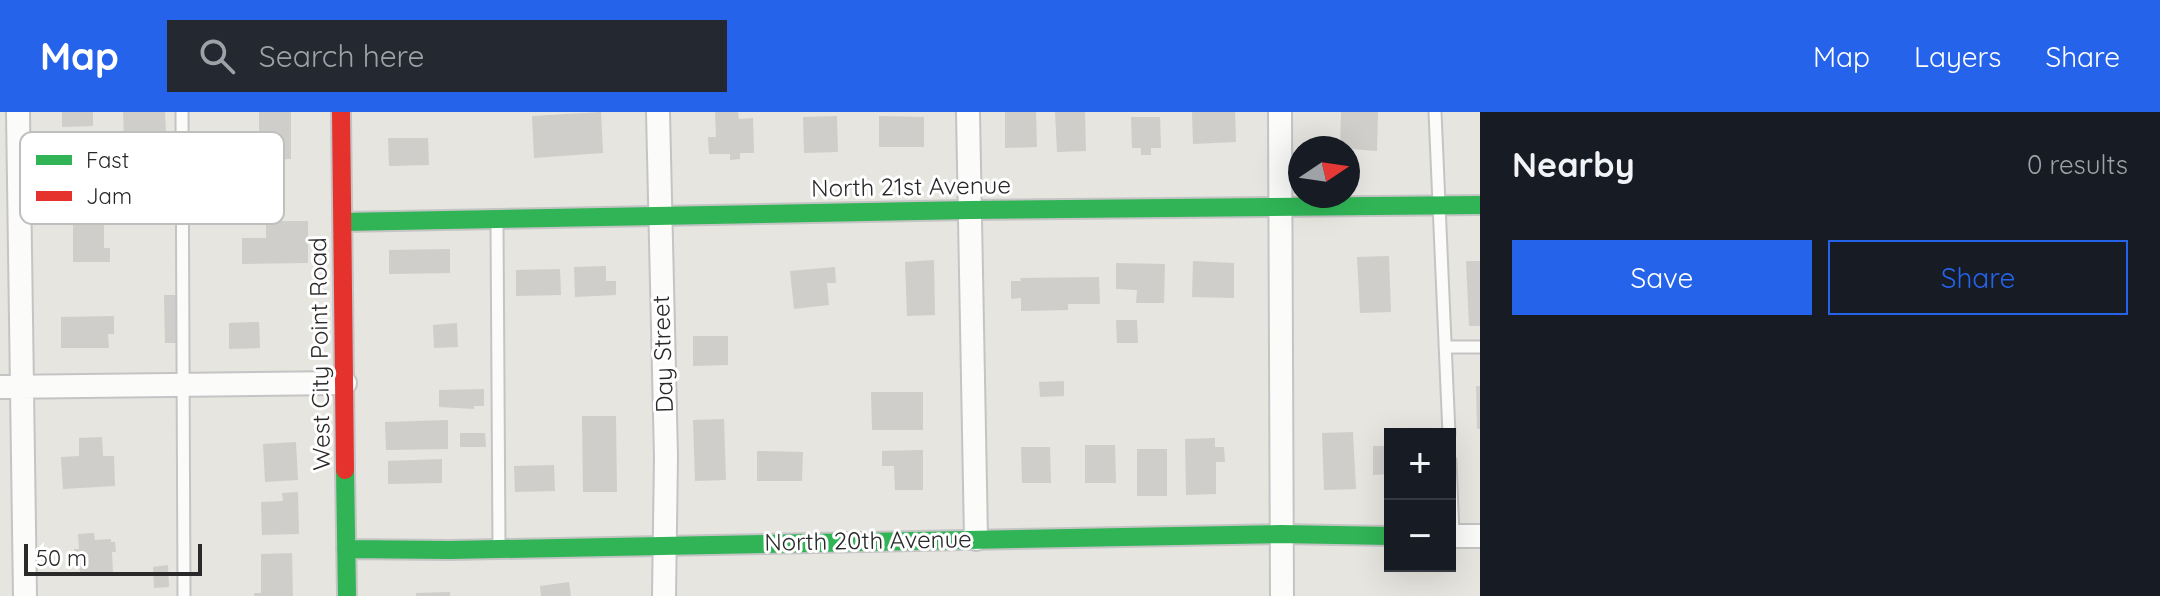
<!DOCTYPE html>
<html lang="en">
<head>
<meta charset="utf-8">
<style>
	:root { --surface:#171b24; --page:#242831; --text:#f1f3f6; --muted:#9ea1a6; --line:#363941; --accent:#2563eb }
	body { margin:0; font-family:Quicksand,sans-serif; background:var(--page); color:var(--text) }
	.controls { position:absolute; right:24px; bottom:24px; display:grid; overflow:hidden; border-radius:0px; box-shadow:0 8px 32px #0002 }
	.controls button { width:72px; height:72px; display:grid; place-items:center; padding:0; border:0; border-bottom:2px solid var(--line); background:var(--surface); color:var(--text); font:40px sans-serif }
	.compass { position:absolute; left:1288px; top:24px; width:72px; height:72px; border-radius:50%; background:var(--surface); box-shadow:0 8px 32px #0002; rotate:77deg }
	.scale { position:absolute; left:24px; bottom:20px; width:178px; box-sizing:border-box; padding-left:8px; border:4px solid #292929; border-top:0; font-size:22px; line-height:28px; white-space:nowrap; color:#292929; -webkit-text-stroke:6px #fff; paint-order:stroke }
	.list { margin:0; padding:0; list-style:none }
	h2 { display:flex; justify-content:space-between; align-items:center; height:104px; margin:0; padding:0 32px; font-size:34px }
	h2 small { font-size:26px; font-weight:400; color:var(--muted) }
	.actions { display:flex; gap:16px; padding:24px 32px }
	.actions a { flex:1; padding:18px 0; border:2px solid var(--accent); border-radius:0px; text-align:center; font-size:28px; color:var(--accent) }
	.actions .main { background:var(--accent); color:#fff }
	.icon { flex:none; width:44px; height:44px; fill:none; stroke:currentColor; stroke-width:2; stroke-linecap:round; stroke-linejoin:round }
	.map { position:relative; flex:none; width:1480px; height:484px; overflow:hidden }
	header { display:flex; align-items:center; gap:48px; box-sizing:border-box; height:112px; padding:0 40px; background:var(--accent); color:#fff }
	header strong { font-size:38px }
	nav { display:flex; gap:44px; margin-inline-start:auto; font-size:28px }
	.search { width:560px; height:72px; background:var(--page); display:flex; align-items:center; gap:20px; box-sizing:border-box; padding:0 28px; border-radius:0px; color:var(--muted); font-size:30px }
	main { display:flex }
	aside { flex:1; background:var(--surface) }
	.map>svg:first-child { display:block }
	.building { fill:#cfceca }
	.lines { fill:none; stroke-linecap:round; stroke-linejoin:round }
	.lane-casing { stroke:#c4c4c5; stroke-width:15 }
	.street-casing { stroke:#c4c4c5; stroke-width:26 }
	.fast-casing { stroke:#c4c4c5; stroke-width:22 }
	.jam-casing { stroke:#c4c4c5; stroke-width:22 }
	.lane { stroke:#fbfbfa; stroke-width:11 }
	.street { stroke:#fbfbfa; stroke-width:22 }
	.fast { stroke:#30b455; stroke-width:18 }
	.jam { stroke:#e5322d; stroke-width:18 }
	.labels { text-anchor:middle; stroke-width:6; stroke-linejoin:round; paint-order:stroke }
	.street-label { font-size:24px; fill:#292929; stroke:#fff }
	.key { fill:#fff; stroke:#bfbfbf; stroke-width:2 }
	.key-label { font-size:22px; fill:#292929 }
</style>
</head>
<body>
<header>
<strong>Map</strong>
<div class="search"><svg class="icon" aria-label="search" viewBox="0 0 24 24"><circle cx="10" cy="10" r="6"/><path d="M15 15l6 6"/></svg>Search here</div>
<nav><a>Map</a><a>Layers</a><a>Share</a></nav>
</header>
<main>
<div class="map">
<svg width="1480" height="484" viewBox="0 0 1480 484">
	<rect width="100%" height="100%" fill="#e6e5e0"/>
	<!-- building -->
	<path class="building" d="M62 0H93V14L62 15Z
		M123 0H165L166 22 124 24Z
		M259 0H291V47L259 48Z
		M601 0 603 41 534 46 532 4Z
		M715 0H738L739 7 753 6 754 41H740V47L730 48V42H709L708 25H716Z
		M1005 0H1036L1037 35 1005 36Z
		M1055 0H1085L1086 39 1057 40Z
		M1192 0H1235L1236 30 1193 32Z
		M1341 0H1378L1377 39 1340 36Z
		M837 4 838 40 804 41 803 5Z
		M879 4 924 5V35H879Z
		M1131 5H1160L1161 36H1151V43H1141V36H1132Z
		M388 26H428L429 53 389 54Z
		M104 106V136H110V150H73V107Z
		M266 109H308V151L242 152V126H266Z
		M450 137V161L389 162V138Z
		M1389 144 1391 200 1360 201 1357 145Z
		M934 148 935 203 907 204 905 150Z
		M1193 149 1234 151V186L1192 185Z
		M1466 149H1480V214H1469Z
		M1116 151 1165 152 1164 191H1136L1137 178 1116 177Z
		M606 154V169H616V183L575 185 574 155Z
		M835 155 836 171H827L829 193 794 197 790 159Z
		M560 157 561 183 516 184V158Z
		M1099 165 1100 192H1068V198L1021 199V186L1011 187V169H1021L1020 166Z
		M164 183H176L178 231H165Z
		M114 204V222H108L109 236H61V205Z
		M1116 208H1137L1138 231H1117Z
		M259 210 260 236 229 237V211Z
		M457 211 458 235 434 236 433 213Z
		M693 224H728V253L693 254Z
		M1064 269V284L1040 285 1039 270Z
		M1476 274H1480V317H1477Z
		M484 277V294H474V297L439 295V278Z
		M871 280H923V318H872Z
		M582 304H616L617 380H583Z
		M724 307 726 368 695 369 693 308Z
		M448 308V337L386 338 385 310Z
		M1353 320 1356 377 1324 378 1322 321Z
		M460 321H485L486 335H460Z
		M102 325 103 344H114L115 374 63 377 61 345 79 344V326Z
		M1215 326V335H1224L1225 350H1216V382L1186 383 1185 327Z
		M296 330 298 368 265 370 263 332Z
		M1085 333H1115L1116 371H1085Z
		M1373 334H1390V362L1373 363Z
		M1021 335H1050L1051 371H1022Z
		M1137 337H1167V384H1137Z
		M923 338V378H895L894 354H882V339Z
		M757 339 803 340 802 369H757Z
		M442 347V371L388 372V349Z
		M554 353 555 379 515 380 514 354Z
		M298 380 299 422 262 423 261 390 283 389 282 381Z
		M94 421 95 428 111 427V430H115L116 440H112L113 461 80 463 79 446H75L74 437H79L78 422Z
		M292 441 293 484H254V481H261V442Z
		M168 453 169 475 154 476 153 455Z
		M569 470 571 484H541L540 474Z
		M450 480V484H416V481Z"/>
	<g class="lines">
		<!-- lane casing -->
		<g class="lane-casing">
			<path id="lane" d="M182 0 184 484
				M1435 0 1449 322
				M497 111 499 434
				M1445 235H1480
				M1450 349 1453 424"/>
		</g>
		<!-- street casing -->
		<g class="street-casing">
			<path id="street" d="M18 0 25 484
				M658 0 666 345 664 484
				M968 0 976 427
				M1280 0 1282 484
				M0 275 345 271
				M1450 424H1480"/>
		</g>
		<!-- fast casing -->
		<g class="fast-casing">
			<path id="fast" d="M343 110 970 98 1480 93
				M345 358 347 484
				M346 437 450 438 1281 422 1390 424"/>
		</g>
		<!-- jam casing -->
		<g class="jam-casing">
			<path id="jam" d="M341 0 345 358"/>
		</g>
		<!-- lane -->
		<use href="#lane" class="lane"/>
		<!-- street -->
		<use href="#street" class="street"/>
		<!-- fast -->
		<use href="#fast" class="fast"/>
		<!-- jam -->
		<use href="#jam" class="jam"/>
	</g>
	<g class="labels">
		<!-- street labels -->
		<g class="street-label">
			<text transform="translate(911 75) rotate(-1)" y="8">North 21st Avenue</text>
			<text transform="translate(320 242) rotate(-91)" y="8">West City Point Road</text>
			<text transform="translate(663 242) rotate(-92)" y="8">Day Street</text>
			<text transform="translate(868 429) rotate(-1)" y="8">North 20th Avenue</text>
		</g>
	</g>
	<!-- legend -->
	<rect x="20" y="20" width="264" height="92" rx="12" class="key"/>
	<rect x="36" y="43" width="36" height="10" fill="#30b455"/>
	<rect x="36" y="79" width="36" height="10" fill="#e5322d"/>
	<g class="key-label">
		<text x="86" y="56">Fast</text>
		<text x="86" y="92">Jam</text>
	</g>
</svg>
<div class="controls">
<button>+</button>
<button>−</button>
</div>
<svg class="compass" viewBox="-18 -18 36 36"><path d="M0-13l5 13h-10z" fill="#e53935"/><path d="M0 13l5-13h-10z" fill="#9ea1a6"/></svg>
<div class="scale">50 m</div>
</div>
<aside>
<h2>Nearby<small>0 results</small></h2>
<ul class="list">
</ul>
<div class="actions"><a class="main">Save</a><a>Share</a></div>
</aside>
</main>
</body>
</html>
